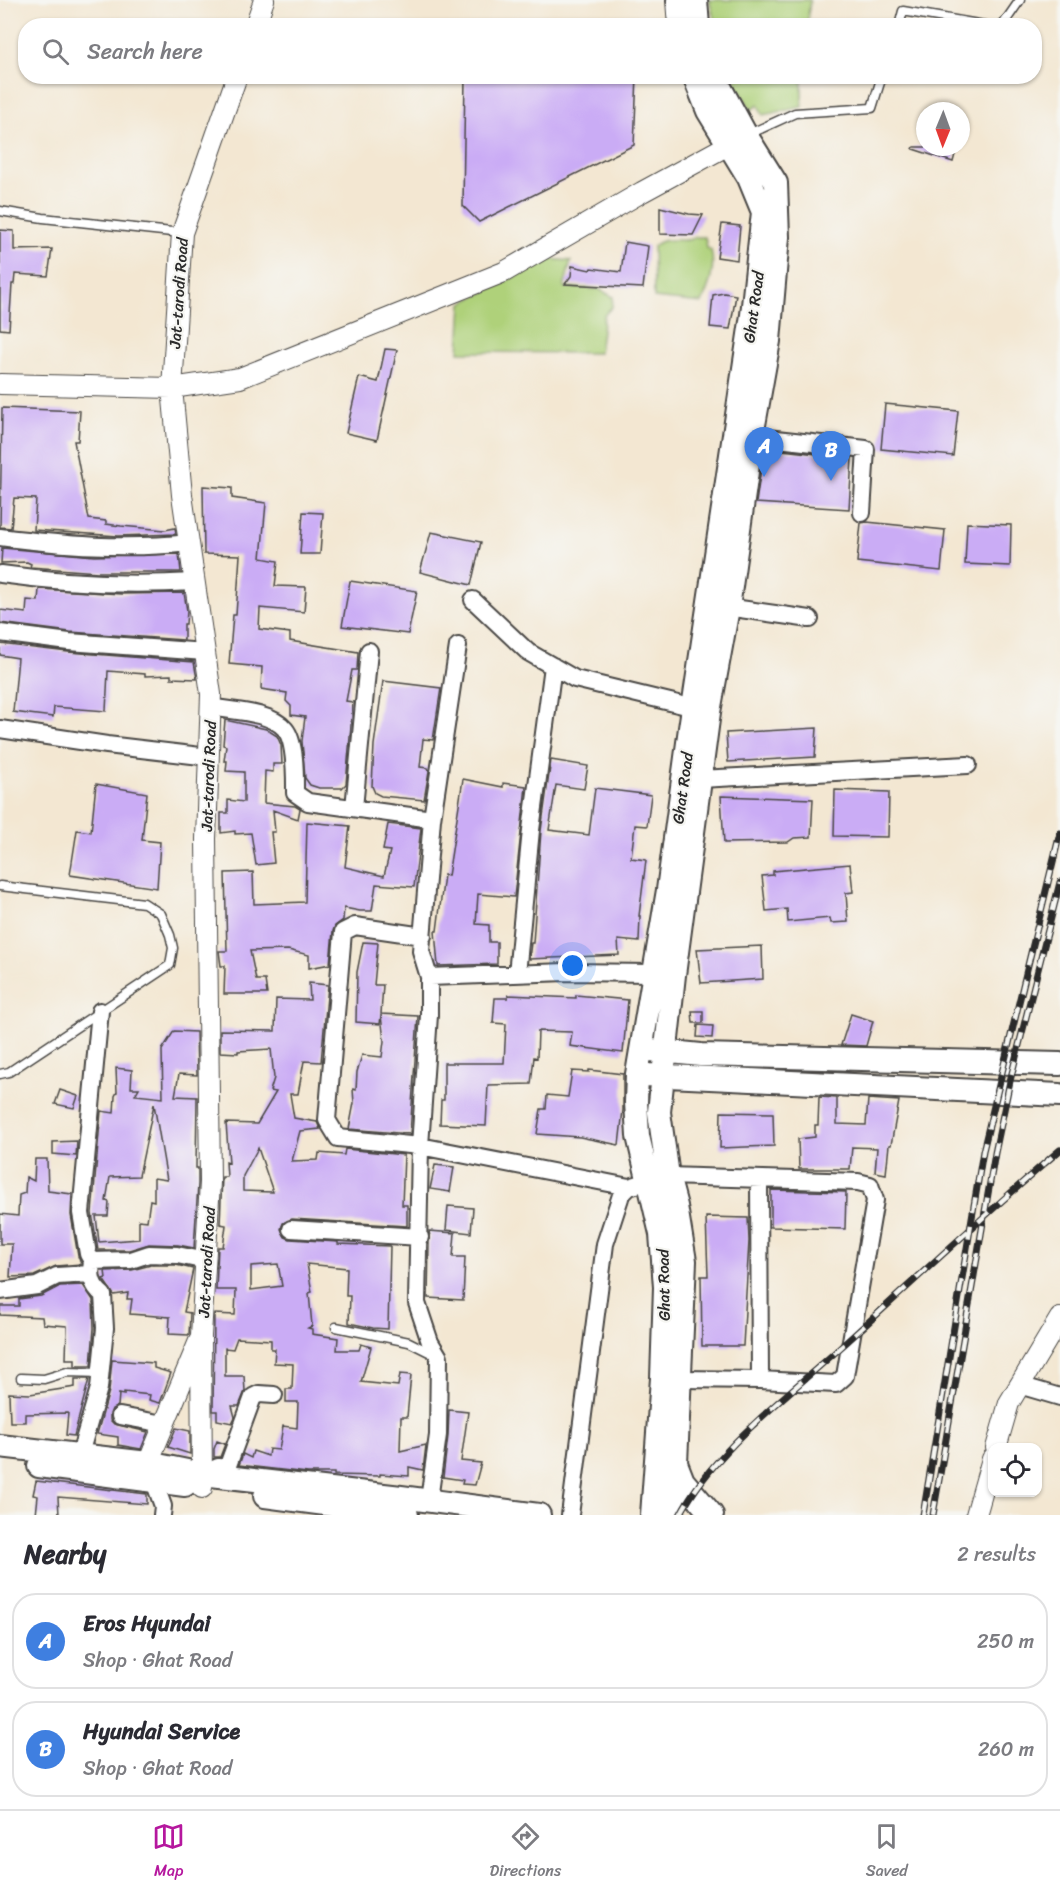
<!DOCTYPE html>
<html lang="en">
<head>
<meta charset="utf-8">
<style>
	:root { --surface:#fff; --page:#f2f2f3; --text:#2b2b33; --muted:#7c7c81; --line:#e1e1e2; --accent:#b5179e }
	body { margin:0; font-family:Sriracha,sans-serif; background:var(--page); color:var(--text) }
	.controls { position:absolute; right:18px; bottom:18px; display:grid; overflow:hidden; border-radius:12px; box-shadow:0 2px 4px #0004 }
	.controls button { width:54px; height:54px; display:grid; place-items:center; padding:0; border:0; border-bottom:2px solid var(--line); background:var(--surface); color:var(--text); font:30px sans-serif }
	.compass { position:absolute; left:916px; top:102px; width:54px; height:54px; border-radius:50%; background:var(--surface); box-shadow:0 2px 4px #0004; rotate:181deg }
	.you { position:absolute; left:573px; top:966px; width:21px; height:21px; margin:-15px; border:4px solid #fff; border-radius:50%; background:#1a73e8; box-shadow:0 0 0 9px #1a73e833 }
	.badge { display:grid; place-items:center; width:39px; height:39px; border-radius:50%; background:var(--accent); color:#fff; font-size:20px; font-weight:700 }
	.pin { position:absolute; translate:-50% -50px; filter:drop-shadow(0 2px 3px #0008) }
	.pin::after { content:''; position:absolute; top:32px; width:21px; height:18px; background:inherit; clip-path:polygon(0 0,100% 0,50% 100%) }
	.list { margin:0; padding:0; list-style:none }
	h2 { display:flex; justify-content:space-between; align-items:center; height:78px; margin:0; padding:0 24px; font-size:26px }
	h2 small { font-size:20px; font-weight:400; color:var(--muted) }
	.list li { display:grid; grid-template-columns:39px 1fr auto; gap:18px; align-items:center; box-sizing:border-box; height:96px; margin:0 12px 12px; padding:0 12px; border:2px solid var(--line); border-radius:24px }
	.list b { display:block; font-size:22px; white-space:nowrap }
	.list p { margin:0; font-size:20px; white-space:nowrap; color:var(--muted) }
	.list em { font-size:20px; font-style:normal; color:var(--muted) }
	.icon { flex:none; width:33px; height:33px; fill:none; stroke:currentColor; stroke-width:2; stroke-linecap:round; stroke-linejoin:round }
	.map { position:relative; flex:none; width:1060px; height:1515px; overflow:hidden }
	.search { position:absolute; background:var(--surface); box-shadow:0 2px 4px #0004; left:18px; right:18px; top:18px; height:66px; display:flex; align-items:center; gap:15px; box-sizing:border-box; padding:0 21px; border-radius:24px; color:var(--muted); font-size:22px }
	.sheet { height:294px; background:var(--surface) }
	nav { display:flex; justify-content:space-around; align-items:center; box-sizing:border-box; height:84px; border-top:2px solid var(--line); background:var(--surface); font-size:16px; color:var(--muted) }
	nav a { display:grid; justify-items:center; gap:3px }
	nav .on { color:var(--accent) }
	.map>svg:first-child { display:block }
	.green { fill:#afd17a; stroke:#6d7e52; stroke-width:1.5 }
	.building { fill:#caacf5; fill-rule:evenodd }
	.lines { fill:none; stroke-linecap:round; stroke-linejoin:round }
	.service-casing { stroke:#494744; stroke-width:11 }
	.minor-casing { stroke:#494744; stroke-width:20 }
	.tertiary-casing { stroke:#494744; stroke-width:22 }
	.secondary-casing { stroke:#494744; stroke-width:26 }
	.service { stroke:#fff; stroke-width:8 }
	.minor { stroke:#fff; stroke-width:16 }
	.tertiary { stroke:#fff; stroke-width:20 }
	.secondary { stroke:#fff; stroke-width:22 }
	.rail-casing { stroke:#2b2b2b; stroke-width:7 }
	.rail { stroke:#f6f6f2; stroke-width:4.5; stroke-dasharray:14; stroke-linecap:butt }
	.labels { text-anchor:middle; stroke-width:4.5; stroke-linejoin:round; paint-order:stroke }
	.street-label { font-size:16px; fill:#2b2b2b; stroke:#f6f6f2 }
</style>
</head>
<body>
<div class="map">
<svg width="1060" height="1515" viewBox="0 0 1060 1515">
	<rect width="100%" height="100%" fill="#f6f6f2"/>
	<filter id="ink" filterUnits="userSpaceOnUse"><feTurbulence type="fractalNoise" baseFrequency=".0167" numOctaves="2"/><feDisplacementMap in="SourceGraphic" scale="12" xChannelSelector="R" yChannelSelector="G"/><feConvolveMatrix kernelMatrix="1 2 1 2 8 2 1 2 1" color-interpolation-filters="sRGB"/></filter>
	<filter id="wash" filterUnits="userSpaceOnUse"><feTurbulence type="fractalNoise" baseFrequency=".008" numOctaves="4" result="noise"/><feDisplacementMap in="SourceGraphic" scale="24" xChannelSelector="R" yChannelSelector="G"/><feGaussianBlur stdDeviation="1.35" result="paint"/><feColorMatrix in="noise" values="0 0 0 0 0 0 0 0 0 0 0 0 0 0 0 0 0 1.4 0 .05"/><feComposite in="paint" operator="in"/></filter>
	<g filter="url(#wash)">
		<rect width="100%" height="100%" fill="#f3e7d2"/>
		<!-- green -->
		<path class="green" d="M709 0H810L807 25H716Z
			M737 77H802V107L763 115 758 105 751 110 734 81Z
			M696 237H705L707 248 711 250C716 269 709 286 702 303L654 298 653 246C667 234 684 245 696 237Z
			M550 259 571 261 564 287 599 289 613 297 612 307 604 315 599 353 459 352 462 303Z"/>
		<g id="blocks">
			<!-- building -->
			<path class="building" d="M465 76H637L634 145 479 222 463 206Z
				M914 147H957L953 162 913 149Z
				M660 207 689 214 703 215 693 235 660 234Z
				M722 224 740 226 737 260 717 257Z
				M0 230 14 231V250L52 249 48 276 15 274 14 284H12L9 330 0 329Z
				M625 242 648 246 643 288 565 284 571 276 572 266 590 270 591 268 621 272Z
				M724 293 736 295 730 329 710 327 713 295Z
				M385 349 397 350 377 440 346 433 359 377 378 382Z
				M885 404 958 411 953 456 881 449Z
				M2 408 80 411 78 441H74L89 519 106 521V524L121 526 165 530 175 528 176 534 118 536 34 530 36 499 14 498 11 528 0 527Z
				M764 448 852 458 849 509 756 503Z
				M203 486 232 488V498L266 503 261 558 278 561 275 586 306 587 304 612 260 608 259 629 290 633V641L358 652 357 670H352L346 701 353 702 346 784 342 788H319L310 785 305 778 302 741 305 717 291 715V706L286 701 287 693 261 689 262 667 229 664 233 615H236L240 555 204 554Z
				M303 512 323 513 320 554H300Z
				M867 522 945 530 941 571 857 562 861 523Z
				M967 523 1011 525 1010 566 965 564Z
				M431 532 481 542 471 585 420 572Z
				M2 548 94 556 179 554 181 572H98L30 567 31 564 27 562 1 563Z
				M350 581 417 591 408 634 342 626Z
				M39 589 121 594 184 593 187 611 186 624H184V640L70 632 0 623V610L26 613 27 600 38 601Z
				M0 644 68 652 194 662 197 679 171 678V675L145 676V674L108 671 106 711 54 707 53 717 13 712 18 658 0 655Z
				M383 681 441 688 433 740 423 739 420 767 428 768 429 771 424 800 381 796 375 793 372 786 374 745Z
				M225 720 266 729 277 736 281 745 282 764H273V772L265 771 264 803 295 806 300 809 298 819 273 810 275 832H271L274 863 256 865 251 833 235 834V831L221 833V813H228V800L244 802V772L226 771 227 761H224L226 746 223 745Z
				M817 728 815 757 728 762 726 733Z
				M551 760 588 766 584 789 556 785 549 830 589 835 595 788 651 795 647 826 635 825 631 858 646 860 639 916H640L639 942 618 940 619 955 529 959 531 943H533L541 831Z
				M463 779 503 787V783L526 786 514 897 478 894 476 924 489 925V942H497V964L438 966 435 931H437L444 875 448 876Z
				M96 784 147 793 142 840 160 842 157 888 70 875 77 830 91 832Z
				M835 790 889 792 888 837 834 836Z
				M721 796 813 799 811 837 794 838 788 842 724 843Z
				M307 822 350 826 345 867 384 876 390 851 383 850 388 824 421 828 414 887 376 884 372 911H360L344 908 343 920 335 926 333 931 330 964 309 968V955L288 950 250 951 256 980H265L267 994H224L225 966H221L219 951H227L225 873 253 872 254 904 305 902Z
				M850 864 853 892 846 893 848 922 831 923 830 918 788 922 787 909 766 911 762 876 773 875V871Z
				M363 942 378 943 374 985H383L381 1014 418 1016 410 1134 349 1129 354 1103 353 1089 356 1090 357 1072 362 1055 382 1057 384 1041 381 1015 380 1024 356 1022 357 972Z
				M762 946 763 979 701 983 697 949Z
				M309 983 328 985 321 1062 304 1061 298 1094H290L294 1118 317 1122 320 1129 300 1131 292 1161 318 1160 319 1153 344 1155 345 1149 404 1155 402 1205H407V1226L292 1219 283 1223 281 1229 285 1237 290 1239 338 1242V1244L390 1246 388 1329 373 1328 349 1323 350 1296H346L347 1268 307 1264 312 1292 309 1293 312 1326 308 1328 312 1329V1334L338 1338 337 1350H359L361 1344 371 1347 361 1382 398 1386 400 1374 411 1375 407 1417H401L400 1451 426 1445 423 1470 409 1467V1476L380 1474V1476L334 1475V1473H308L239 1465 243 1454 251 1458 253 1451 268 1456 269 1449 279 1450 283 1426 297 1428 298 1402H286V1389H292L293 1364 274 1363 275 1349H271V1340L237 1338 233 1349 225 1348V1376H244L245 1391 239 1406H232L235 1417 232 1423 217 1420V1411H213L214 1314 235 1315 236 1290H216L218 1247H223L226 1225 220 1224 222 1177H227L226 1162 229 1163 226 1123 257 1124 276 1092 270 1091 274 1078 271 1049 238 1051V1053L220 1052V1030L275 1031 276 999 310 1000ZM258 1148 273 1192 243 1191V1176ZM278 1264 282 1286 251 1290V1266Z
				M508 995 576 998V995L628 1000 623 1053 570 1046 572 1032 538 1031 537 1058 534 1057 531 1084 488 1085 486 1126 440 1124 441 1100H444V1063H504L506 1024 493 1023 495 998H508Z
				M692 1011H703V1023H693Z
				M851 1014 873 1021 866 1046 841 1045Z
				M698 1025 713 1026 712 1038 697 1037Z
				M174 1031 196 1032 197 1075 179 1074 175 1096 197 1097 196 1168H198V1184L194 1248 178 1245 149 1244 129 1250H98L92 1213 101 1111 114 1113 115 1096 117 1092 116 1068 132 1070 131 1088H139L135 1095 163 1098 162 1050ZM154 1104 167 1180 154 1178V1201L150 1200 147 1221 139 1220V1239L99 1242 96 1216H108L109 1202 106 1201 110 1177 139 1176Z
				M589 1070 623 1074V1110L619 1145 580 1137 537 1134 541 1109H546L547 1095 568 1097 572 1071 589 1072Z
				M60 1090 78 1096 74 1108 55 1104Z
				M819 1097 837 1098V1124L866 1125 868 1099 899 1101 891 1145H889L886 1174 875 1172 877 1148 852 1147 850 1169H799L798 1139 815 1137V1125H818Z
				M721 1112 773 1113 774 1146 720 1148Z
				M77 1141 76 1156 53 1154V1142Z
				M35 1159H47L48 1191 72 1194 71 1215 78 1256 81 1264 56 1266 34 1276 10 1277 12 1244H0V1214L18 1216 19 1195 25 1193 26 1177 34 1181Z
				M435 1165 454 1167 450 1192 430 1189Z
				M771 1190 846 1192 845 1229 771 1227Z
				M448 1206 473 1208 471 1233 446 1230Z
				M706 1217 748 1218 749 1241 743 1346H702L701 1276H708Z
				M429 1231 455 1233 453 1257H465L463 1300 428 1298 429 1243 430 1237Z
				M151 1265H176L193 1269 184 1312 190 1313 189 1335 169 1334 170 1317 130 1314 132 1299H127L128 1293 114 1295 103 1279 106 1278 105 1271 132 1270Z
				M83 1285 93 1300 94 1328 91 1366H75V1359H66L67 1326 43 1324 42 1317 0 1315V1306H19V1299L41 1296 60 1286Z
				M112 1360 154 1363V1368L171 1373 160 1403 149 1400 150 1395 124 1392V1395L119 1394 118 1406 112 1409 110 1414V1420L114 1424 148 1432 141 1449 118 1445V1437L97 1434 109 1391Z
				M75 1379H89L74 1436 66 1435 68 1413 25 1414V1422H10L9 1393 30 1394 75 1387Z
				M449 1410 468 1412 461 1461 481 1463 475 1485 462 1484 463 1480 443 1477 448 1436Z
				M176 1428 190 1431V1454L168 1447Z
				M217 1441 225 1444 220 1457H214V1449Z
				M36 1481 147 1494V1504L58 1497 59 1515H36L38 1496 33 1495Z"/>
		</g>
	</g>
	<g filter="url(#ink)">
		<use href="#blocks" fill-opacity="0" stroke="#494744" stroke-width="1.5"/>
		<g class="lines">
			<!-- service casing -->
			<g class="service-casing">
				<path id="service" d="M899 26 903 11 990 26
					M1002 26 1020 0
					M747 135 795 113 872 108 882 76
					M0 211 43 218 181 233
					M0 886 144 903 161 914 170 935 173 948 170 965 9 1072 0 1074
					M336 1327 409 1342 433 1354
					M21 1378 44 1379 67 1372 101 1373"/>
			</g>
			<!-- minor casing -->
			<g class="minor-casing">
				<path id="minor" d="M741 435 866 449 862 513
					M0 537C63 545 125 550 189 543
					M1 574C64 583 130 586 194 582
					M473 600 528 652 575 679 703 710
					M719 606 810 619
					M0 633 69 642 205 652
					M210 707C232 711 271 712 285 729 296 742 295 777 295 793L308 802 432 819
					M0 729 107 745 209 757
					M700 779 968 765
					M354 808 369 651
					M423 936 355 926 343 932 327 1120 338 1138 420 1146 629 1187
					M517 974 531 830 553 666
					M429 977 566 972 653 973
					M291 1229 420 1237
					M92 1261 88 1254 81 1213 100 1011
					M0 1291 37 1286 57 1276 90 1274
					M680 1379 760 1380
					M1019 1385 1060 1397
					M120 1416 164 1424
					M80 1454 99 1388 105 1328 103 1295C91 1285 90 1276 92 1261L131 1260 149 1254 177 1255 207 1261
					M209 1471 218 1467 227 1468 253 1397 259 1394 274 1395
					M151 1473 163 1506 162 1515
					M429 1500 438 1435 439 1357 430 1342 417 1303 420 1146 429 1015V977L421 951 432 819 458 646
					M570 1515 605 1244 621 1195 629 1187 668 1176 858 1182 870 1185 875 1200 845 1376 836 1384 760 1380 759 1179"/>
			</g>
			<!-- tertiary casing -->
			<g class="tertiary-casing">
				<path id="tertiary" d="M255 26 264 0
					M0 384 172 388 240 378 504 272 642 192 741 138
					M996 1448 1009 1403 1060 1318
					M148 1463 199 1341
					M202 1488 201 1336 210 1182 206 839 211 694 182 495 172 388 182 233 237 76
					M976 1515 992 1459"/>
			</g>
			<!-- secondary casing -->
			<g class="secondary-casing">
				<path id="secondary" d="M678 0 680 26
					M696 0 698 26
					M651 1050 701 1055 1060 1064
					M648 1075 1060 1095
					M0 1446 148 1463 202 1474 401 1497 539 1515
					M676 1463 683 1481 712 1515
					M39 1466 185 1485
					M265 1496 407 1515
					M652 1515 662 1378 665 1287 661 1234 638 1136 636 1102 637 1074 668 890 690 728 752 315 763 212 749 178 708 111 694 76
					M672 1515 676 1463 685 1261 676 1206 668 1176 659 1112 674 975 709 712 728 608 752 436 769 341 778 237 776 183 746 135 714 76"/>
			</g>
			<!-- service -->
			<use href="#service" class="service"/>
			<!-- minor -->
			<use href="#minor" class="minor"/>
			<!-- tertiary -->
			<use href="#tertiary" class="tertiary"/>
			<!-- secondary -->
			<use href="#secondary" class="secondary"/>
			<!-- rail casing -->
			<g class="rail-casing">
				<path id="rail" d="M680 1515C714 1450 786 1397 840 1348 913 1282 985 1214 1060 1150
					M923 1515 983 1151 1060 833
					M933 1515 995 1153 1010 1081 1060 882"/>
			</g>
			<!-- rail -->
			<use href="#rail" class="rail"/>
		</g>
	</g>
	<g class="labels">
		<!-- street labels -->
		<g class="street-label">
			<text transform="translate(178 293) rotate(-86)" y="6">Jat-tarodi Road</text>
			<text transform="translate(753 307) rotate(-82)" y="6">Ghat Road</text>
			<text transform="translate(208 776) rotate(-88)" y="6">Jat-tarodi Road</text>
			<text transform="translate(682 788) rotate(-82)" y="6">Ghat Road</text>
			<text transform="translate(206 1262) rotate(-87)" y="6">Jat-tarodi Road</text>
			<text transform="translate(663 1285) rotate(-91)" y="6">Ghat Road</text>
		</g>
	</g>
</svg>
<div class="controls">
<button><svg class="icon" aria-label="locate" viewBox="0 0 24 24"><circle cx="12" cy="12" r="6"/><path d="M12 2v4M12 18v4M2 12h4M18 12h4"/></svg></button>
</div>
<svg class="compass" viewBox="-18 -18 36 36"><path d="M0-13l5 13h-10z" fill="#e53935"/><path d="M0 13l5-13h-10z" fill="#7c7c81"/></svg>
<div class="you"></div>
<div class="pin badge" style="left:764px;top:477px;background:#3f7fe0">A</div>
<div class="pin badge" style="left:831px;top:481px;background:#3f7fe0">B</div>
<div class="search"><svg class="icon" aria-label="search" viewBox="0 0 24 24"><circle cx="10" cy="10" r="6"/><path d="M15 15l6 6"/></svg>Search here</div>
</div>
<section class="sheet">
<h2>Nearby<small>2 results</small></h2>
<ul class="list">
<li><span class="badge" style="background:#3f7fe0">A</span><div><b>Eros Hyundai</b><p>Shop · Ghat Road</p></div><em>250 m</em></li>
<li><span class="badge" style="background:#3f7fe0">B</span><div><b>Hyundai Service</b><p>Shop · Ghat Road</p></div><em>260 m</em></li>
</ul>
</section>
<nav>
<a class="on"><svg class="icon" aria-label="map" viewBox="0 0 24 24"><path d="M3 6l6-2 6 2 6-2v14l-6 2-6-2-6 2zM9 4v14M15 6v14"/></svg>Map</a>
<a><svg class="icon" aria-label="directions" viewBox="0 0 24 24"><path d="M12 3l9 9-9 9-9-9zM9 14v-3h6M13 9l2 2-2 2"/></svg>Directions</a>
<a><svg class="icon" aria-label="saved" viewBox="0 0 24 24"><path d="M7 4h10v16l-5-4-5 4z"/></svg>Saved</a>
</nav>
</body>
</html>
